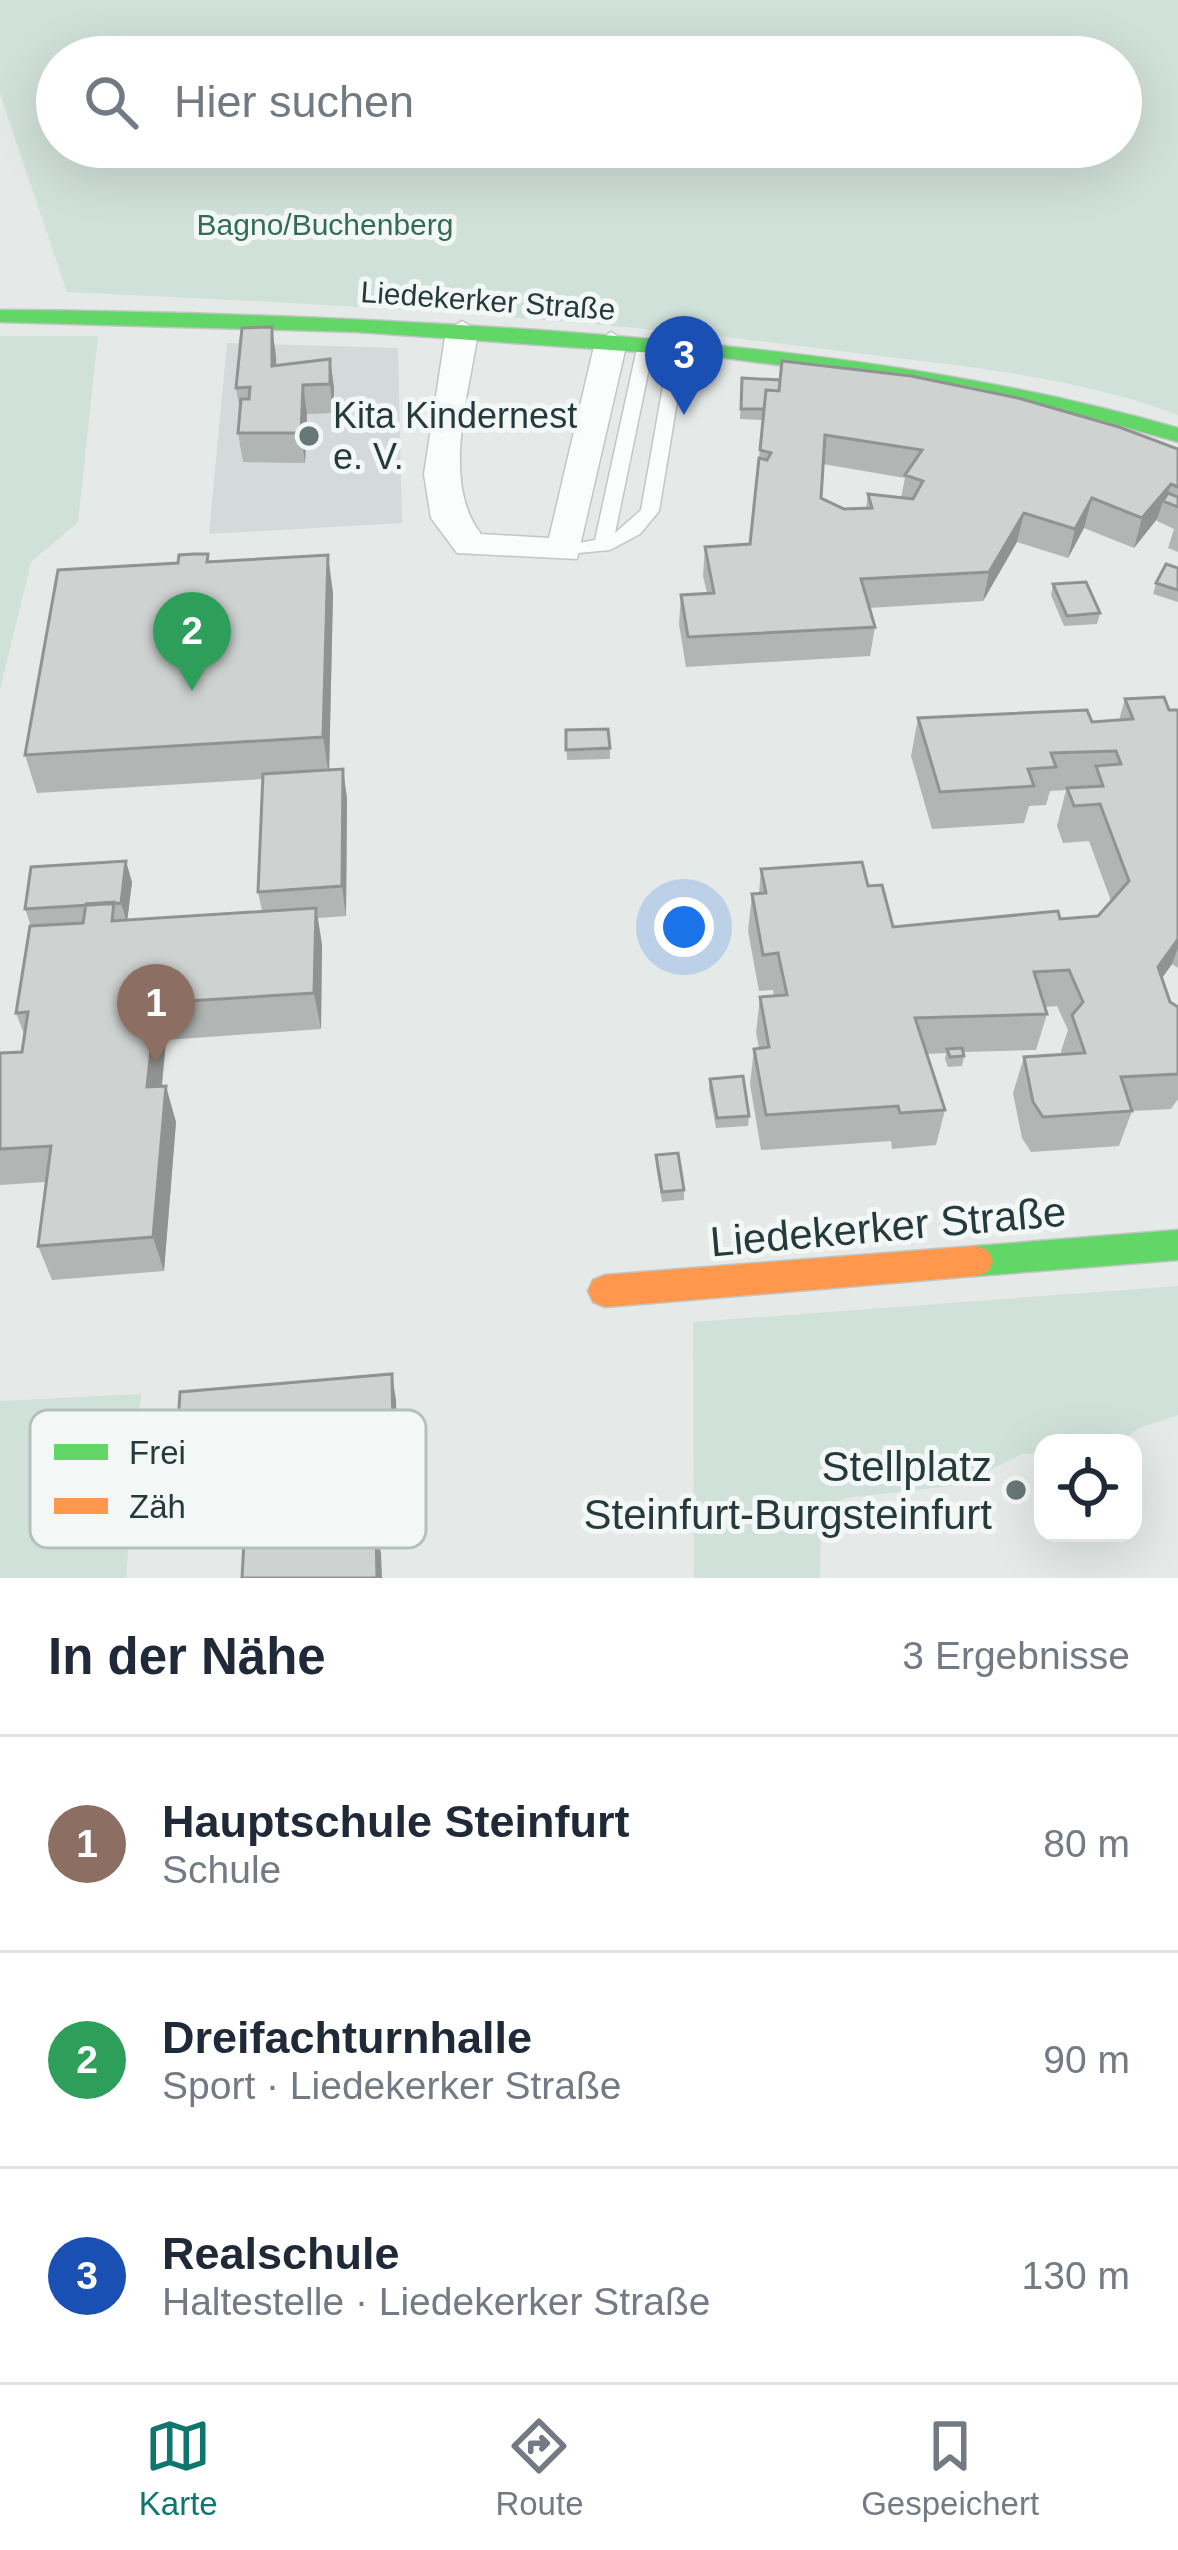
<!DOCTYPE html>
<html lang="de">
<head>
<meta charset="utf-8">
<style>
	:root { --surface:#fff; --page:#f6f6f7; --text:#1f2937; --muted:#747a83; --line:#e0e1e3; --accent:#0f766e }
	body { margin:0; font-family:Helvetica,sans-serif; background:var(--page); color:var(--text) }
	.controls { position:absolute; right:36px; bottom:36px; display:grid; overflow:hidden; border-radius:24px; box-shadow:0 12px 48px #0002 }
	.controls button { width:108px; height:108px; display:grid; place-items:center; padding:0; border:0; border-bottom:3px solid var(--line); background:var(--surface); color:var(--text); font:60px sans-serif }
	.you { position:absolute; left:684px; top:927px; width:42px; height:42px; margin:-30px; border:9px solid #fff; border-radius:50%; background:#1a73e8; box-shadow:0 0 0 18px #1a73e833 }
	.badge { display:grid; place-items:center; width:78px; height:78px; border-radius:50%; background:var(--accent); color:#fff; font-size:39px; font-weight:700 }
	.pin { position:absolute; translate:-50% -99px; filter:drop-shadow(0 3px 6px #0008) }
	.pin::after { content:''; position:absolute; top:63px; width:42px; height:36px; background:inherit; clip-path:polygon(0 0,100% 0,50% 100%) }
	.list { margin:0; padding:0; list-style:none }
	h2 { display:flex; justify-content:space-between; align-items:center; height:156px; margin:0; padding:0 48px; font-size:51px }
	h2 small { font-size:39px; font-weight:400; color:var(--muted) }
	.list li { display:grid; grid-template-columns:78px 1fr auto; gap:36px; align-items:center; box-sizing:border-box; height:216px; padding:0 48px; border-top:3px solid var(--line) }
	.list b { display:block; font-size:45px; white-space:nowrap }
	.list p { margin:0; font-size:39px; white-space:nowrap; color:var(--muted) }
	.list em { font-size:39px; font-style:normal; color:var(--muted) }
	.icon { flex:none; width:66px; height:66px; fill:none; stroke:currentColor; stroke-width:2; stroke-linecap:round; stroke-linejoin:round }
	.map { position:relative; flex:none; width:1178px; height:1578px; overflow:hidden }
	.search { position:absolute; background:var(--surface); box-shadow:0 12px 48px #0002; left:36px; right:36px; top:36px; height:132px; display:flex; align-items:center; gap:30px; box-sizing:border-box; padding:0 42px; border-radius:66px; color:var(--muted); font-size:45px }
	.sheet { height:804px; background:var(--surface) }
	nav { display:flex; justify-content:space-around; align-items:center; box-sizing:border-box; height:168px; border-top:3px solid var(--line); background:var(--surface); font-size:33px; color:var(--muted) }
	nav a { display:grid; justify-items:center; gap:6px }
	nav .on { color:var(--accent) }
	.map>svg:first-child { display:block }
	.built { fill:#d3dad9 }
	.green { fill:#d0e1d9; fill-rule:evenodd }
	.lines { fill:none; stroke-linecap:round; stroke-linejoin:round }
	.lane-casing { stroke:#c2c6c5; stroke-width:3 }
	.street-casing { stroke:#c2c6c5; stroke-width:3 }
	.fast-casing { stroke:#c1c6c5; stroke-width:3 }
	.slow-casing { stroke:#c1c6c5; stroke-width:3 }
	.lane { fill:#fbfcfc; fill-rule:evenodd }
	.street { fill:#fbfcfc; fill-rule:evenodd }
	.fast { fill:#63d668; fill-rule:evenodd }
	.slow { fill:#ff974d; fill-rule:evenodd }
	.wall { fill:#b1b5b4; fill-rule:evenodd }
	.shaded-wall { fill:#909392 }
	.building { fill:#ced2d1; stroke:#909392; stroke-width:3; fill-rule:evenodd }
	.poi-dot { fill:#687777; stroke:#f3f8f7; stroke-width:4.5 }
	.labels { text-anchor:middle; stroke-width:10; stroke-linejoin:round; paint-order:stroke }
	.far-park-label { font-size:30px; fill:#346c57; stroke:#f3f8f7 }
	.far-street-label { font-size:30px; fill:#253a3a; stroke:#f3f8f7 }
	.poi-label { font-size:36px; fill:#253a3a; stroke:#f3f8f7; text-anchor:start }
	.near-street-label { font-size:42px; fill:#253a3a; stroke:#f3f8f7 }
	.near-poi-label { font-size:42px; fill:#253a3a; stroke:#f3f8f7; text-anchor:end }
	.key { fill:#f3f8f7; stroke:#b5bfbe; stroke-width:3 }
	.key-label { font-size:33px; fill:#253a3a }
</style>
</head>
<body>
<div class="map">
<svg width="1178" height="1578" viewBox="0 0 1178 1578">
	<rect width="100%" height="100%" fill="#e5e9e8"/>
	<!-- built -->
	<path class="built" d="M227 343 398 348 402 523 209 534Z"/>
	<!-- green -->
	<path class="green" d="M0 0H1178V415C1073 375 958 366 848 352 588 317 328 304 67 292L0 94ZM57 57H1121V147H57Z
		M0 336H98L78 522 31 562 0 690Z
		M1178 1286V1415L1139 1428 1118 1443H1043V1454H1022L960 1485 845 1498C816 1514 821 1548 820 1578H694L693 1322Z
		M141 1394 126 1578H0V1401Z"/>
	<g class="lines">
		<!-- lane casing -->
		<g class="lane-casing">
			<path id="lane" d="M646 339 654 344 615 533 641 510 670 347 678 342 686 347 659 511 640 534 610 550 557 555 555 551 557 547 595 540 638 344Z"/>
		</g>
		<!-- street casing -->
		<g class="street-casing">
			<path id="street" d="M462 321 478 331C470 392 440 482 481 534L549 538 595 342 611 332 627 342 577 559 457 553 431 518 424 474 446 331Z"/>
		</g>
		<!-- fast casing -->
		<g class="fast-casing">
			<path id="fast" d="M0 310C180 311 359 318 538 330 755 346 968 368 1178 428V442L1097 419 953 388 725 358 357 332 0 322Z
				M1178 1230V1260L976 1276 964 1272 959 1261 964 1250 976 1246Z"/>
		</g>
		<!-- slow casing -->
		<g class="slow-casing">
			<path id="slow" d="M976 1246 988 1250 993 1261 988 1272 976 1276 605 1307 593 1302 588 1291 593 1280 605 1275Z"/>
		</g>
		<!-- lane -->
		<use href="#lane" class="lane"/>
		<!-- street -->
		<use href="#street" class="street"/>
		<!-- fast -->
		<use href="#fast" class="fast"/>
		<!-- slow -->
		<use href="#slow" class="slow"/>
	</g>
	<!-- wall -->
	<path class="wall" d="M276 356V365L330 359 334 388 333 413 307 414 305 463 243 462 238 433 240 411 236 388Z
		M742 378 1178 449V552L1168 548 1174 529 1157 521V519L1134 548 1084 528 1068 558 1017 542 983 601 869 608 875 627 870 656 686 667 679 624 681 595 707 593 703 576 705 547 750 544 763 420 740 419ZM823 464 905 478 901 498 868 494 866 508 844 509 821 498Z
		M210 562 333 593 329 770 343 769 347 799 346 916 318 918 322 945 321 1029 166 1040 162 1087 176 1122 164 1271 52 1280 38 1246 46 1182 0 1185V1053L22 1052 24 1034 16 1013 31 926 25 909 132 882 127 920 262 911 258 892 263 779 37 793 25 755Z
		M1178 568V602L1153 594 1156 583Z
		M1053 584 1100 613 1097 624 1064 626 1051 595Z
		M1125 699 1169 710H1178V968L1172 964 1162 978 1170 1002 1178 1007V1099L1171 1109 1132 1111 1119 1146 1031 1152 1022 1138 1013 1093 1024 1057 1062 1054 1061 1051 1068 1030 1057 1006 1045 1007 1047 1014 1036 1050 963 1052 964 1056 962 1066 948 1067 945 1059 946 1053 926 1054 945 1110 936 1145 892 1149 891 1141 761 1150 750 1084 754 1049 759 1048 756 1033 760 997 774 996 773 990 759 991 748 931 752 894 759 893 761 869 868 886 893 927 1098 916 1111 901 1089 841 1063 843 1057 826 1066 790 1050 791 1046 805 1029 806 1024 823 932 829 911 756 918 718 1092 722 1119 720Z
		M566 730 610 748V759L567 760Z
		M710 1079 749 1116 748 1126 716 1128 709 1089Z
		M656 1155 684 1190V1200L662 1202 656 1165Z
		M396 1400 398 1510 354 1514V1532L381 1553 295 1536V1520L182 1529 173 1506Z"/>
	<!-- shaded-wall -->
	<path class="shaded-wall" d="M272 327 276 356 277 395 272 366Z
		M330 359 334 388 333 413 330 384Z
		M303 385 307 414 305 463 301 433Z
		M1171 484 1165 502 1163 501 1157 519 1134 548 1142 518Z
		M1092 498 1084 528 1068 558 1075 529Z
		M1024 513 1017 542 983 601 989 572Z
		M328 555 333 593 329 775 323 737Z
		M343 769 347 799 346 916 342 886Z
		M126 861 132 882 127 923 121 903Z
		M316 908 322 945 321 1029 314 993Z
		M1178 939V948L1172 964 1144 1003 1158 967Z
		M156 1003 166 1040 158 1123 147 1087Z
		M166 1086 176 1122 164 1271 153 1237Z
		M392 1374 396 1400 398 1510 394 1486Z
		M348 1490 354 1514V1556L348 1533Z
		M376 1530 381 1553 382 1578H377Z"/>
	<!-- building -->
	<path class="building" d="M272 327V366L330 359V384L303 385 301 433H238L241 399H249L250 387 236 388 242 328Z
		M782 361 911 376 1018 398 1119 427 1178 449V487L1171 484 1142 518 1092 498 1075 529 1024 513 989 572 861 579 875 627 688 637 681 595 714 593 705 547 750 544 759 458 767 460 771 453 760 450 766 390 779 391ZM825 435 922 450 905 475 923 481 913 499 868 494 872 508 844 509 821 498Z
		M742 378 780 380 779 391 766 390 764 409H741Z
		M1168 493 1178 497V507L1163 501Z
		M194 554H208L207 562 328 555 323 737 25 755 58 570 178 563 179 555Z
		M1166 564 1178 568V590L1156 583Z
		M1086 582 1100 613 1067 616 1053 584Z
		M1164 697 1169 710H1178V939L1158 967 1170 1002 1178 1007V1074L1121 1077 1132 1111 1043 1117 1033 1102 1024 1057 1085 1053 1072 1015 1083 1002 1069 970 1034 972 1047 1014 915 1018 945 1110 900 1113 898 1106 766 1115 754 1049 769 1047 760 997 787 995 778 953 763 955 752 894 766 893 761 869 862 862 868 886 882 885 893 927 1058 911 1060 919 1098 916 1129 881 1100 804 1074 806 1067 788 1103 786 1096 766 1121 764 1116 751 1051 753 1056 767 1028 769 1034 786 940 792 918 718 1087 710 1092 722 1133 719 1125 699Z
		M608 729 610 748 566 750V730Z
		M343 769 342 886 258 892 263 774Z
		M126 861 121 903 25 909 31 867Z
		M114 902 112 921 316 908 314 993 156 1003 147 1087 166 1086 153 1237 38 1246 51 1146 0 1149V1053L22 1052 28 1012 16 1013 30 926 83 923 86 904Z
		M962 1048 964 1056 950 1057 947 1049Z
		M743 1076 749 1116 717 1118 710 1079Z
		M678 1153 684 1190 662 1192 656 1155Z
		M392 1374 394 1486 348 1490V1533L376 1530 377 1578H242L244 1541 295 1536V1495L173 1506 180 1392Z"/>
	<!-- markers -->
	<g class="poi-dot">
		<circle cx="309" cy="436" r="12"/>
		<circle cx="1016" cy="1490" r="12"/>
	</g>
	<g class="labels">
		<!-- far-park labels -->
		<g class="far-park-label">
			<text x="325" y="235">Bagno/Buchenberg</text>
		</g>
		<!-- far-street labels -->
		<g class="far-street-label">
			<text transform="translate(488 301) rotate(4)" y="10">Liedekerker Straße</text>
		</g>
		<!-- poi labels -->
		<g class="poi-label">
			<text x="333" y="428">Kita Kindernest<tspan x="333" dy="41">e. V.</tspan></text>
		</g>
		<!-- near-street labels -->
		<g class="near-street-label">
			<text transform="translate(888 1226) rotate(-5)" y="15">Liedekerker Straße</text>
		</g>
		<!-- near-poi labels -->
		<g class="near-poi-label">
			<text x="992" y="1481">Stellplatz<tspan x="992" dy="48">Steinfurt-Burgsteinfurt</tspan></text>
		</g>
	</g>
	<!-- legend -->
	<rect x="30" y="1410" width="396" height="138" rx="18" class="key"/>
	<rect x="54" y="1444" width="54" height="16" fill="#63d668"/>
	<rect x="54" y="1498" width="54" height="16" fill="#ff974d"/>
	<g class="key-label">
		<text x="129" y="1464">Frei</text>
		<text x="129" y="1518">Zäh</text>
	</g>
</svg>
<div class="controls">
<button><svg class="icon" aria-label="locate" viewBox="0 0 24 24"><circle cx="12" cy="12" r="6"/><path d="M12 2v4M12 18v4M2 12h4M18 12h4"/></svg></button>
</div>
<div class="you"></div>
<div class="pin badge" style="left:156px;top:1063px;background:#8d6e63">1</div>
<div class="pin badge" style="left:192px;top:691px;background:#2e9e5b">2</div>
<div class="pin badge" style="left:684px;top:415px;background:#1a4fb4">3</div>
<div class="search"><svg class="icon" aria-label="search" viewBox="0 0 24 24"><circle cx="10" cy="10" r="6"/><path d="M15 15l6 6"/></svg>Hier suchen</div>
</div>
<section class="sheet">
<h2>In der Nähe<small>3 Ergebnisse</small></h2>
<ul class="list">
<li><span class="badge" style="background:#8d6e63">1</span><div><b>Hauptschule Steinfurt</b><p>Schule</p></div><em>80 m</em></li>
<li><span class="badge" style="background:#2e9e5b">2</span><div><b>Dreifachturnhalle</b><p>Sport · Liedekerker Straße</p></div><em>90 m</em></li>
<li><span class="badge" style="background:#1a4fb4">3</span><div><b>Realschule</b><p>Haltestelle · Liedekerker Straße</p></div><em>130 m</em></li>
</ul>
</section>
<nav>
<a class="on"><svg class="icon" aria-label="map" viewBox="0 0 24 24"><path d="M3 6l6-2 6 2 6-2v14l-6 2-6-2-6 2zM9 4v14M15 6v14"/></svg>Karte</a>
<a><svg class="icon" aria-label="directions" viewBox="0 0 24 24"><path d="M12 3l9 9-9 9-9-9zM9 14v-3h6M13 9l2 2-2 2"/></svg>Route</a>
<a><svg class="icon" aria-label="saved" viewBox="0 0 24 24"><path d="M7 4h10v16l-5-4-5 4z"/></svg>Gespeichert</a>
</nav>
</body>
</html>
